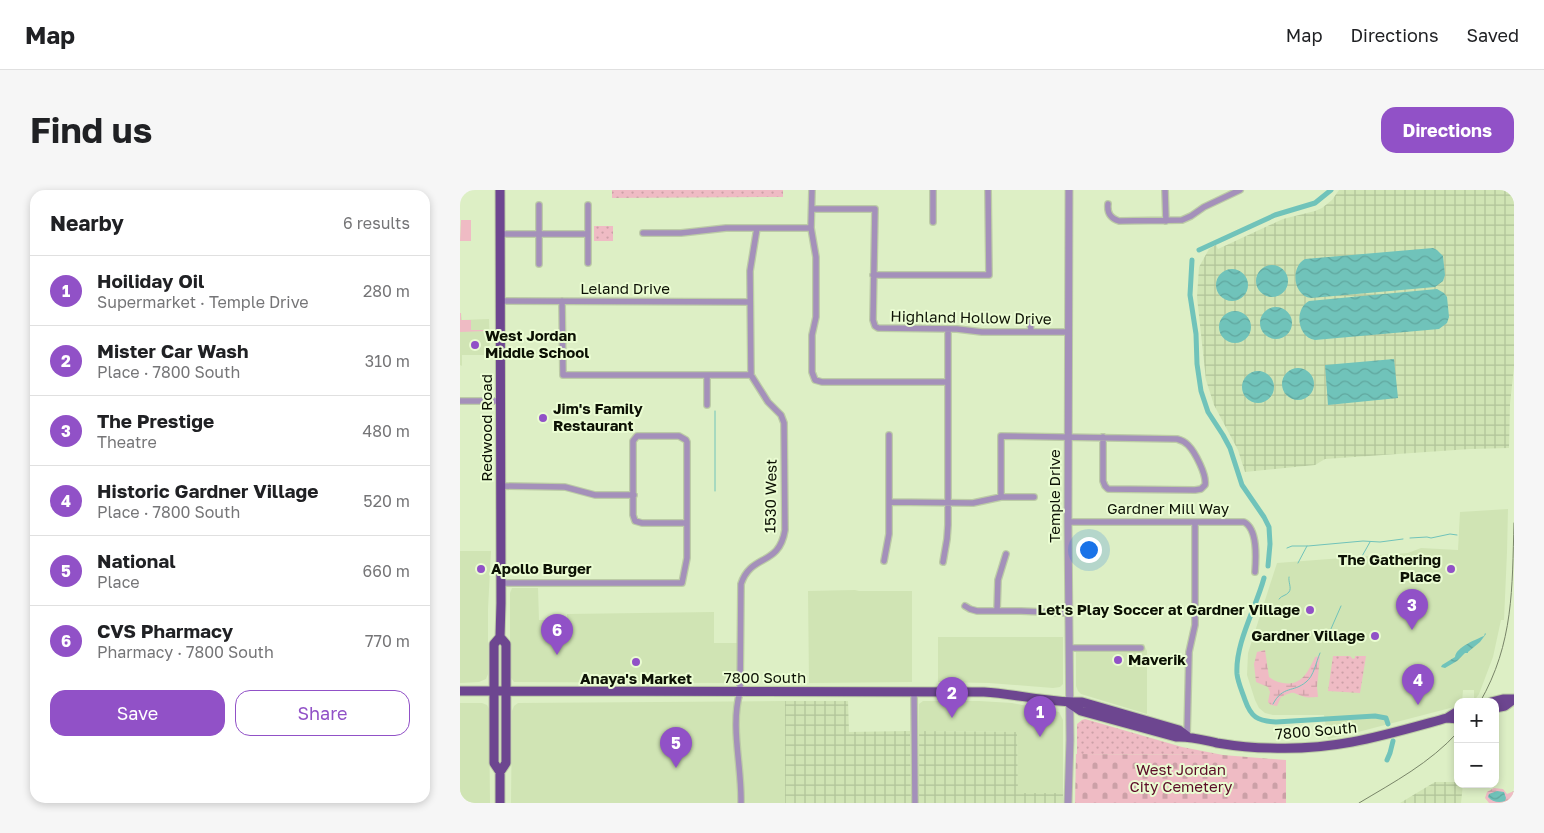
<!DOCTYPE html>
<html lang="en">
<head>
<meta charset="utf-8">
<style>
	:root { --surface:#fff; --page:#f6f6f6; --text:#202124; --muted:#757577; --line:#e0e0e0; --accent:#9151c7 }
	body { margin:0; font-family:"Golos Text",sans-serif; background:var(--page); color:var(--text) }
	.controls { position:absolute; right:15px; bottom:15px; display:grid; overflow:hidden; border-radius:10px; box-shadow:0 2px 8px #0003 }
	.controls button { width:45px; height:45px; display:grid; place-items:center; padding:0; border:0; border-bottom:1px solid var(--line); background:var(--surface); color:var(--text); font:25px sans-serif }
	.you { position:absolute; left:628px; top:359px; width:18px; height:18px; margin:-12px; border:4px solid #fff; border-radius:50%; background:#1a73e8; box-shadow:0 0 0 8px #1a73e833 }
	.badge { display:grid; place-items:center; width:32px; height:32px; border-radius:50%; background:var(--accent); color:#fff; font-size:16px; font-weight:700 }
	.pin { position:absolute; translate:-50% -41px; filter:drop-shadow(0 1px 2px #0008) }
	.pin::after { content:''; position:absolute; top:26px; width:18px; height:15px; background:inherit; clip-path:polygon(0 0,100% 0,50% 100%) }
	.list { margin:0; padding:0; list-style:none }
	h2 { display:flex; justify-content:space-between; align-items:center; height:65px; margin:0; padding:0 20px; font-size:21px }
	h2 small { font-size:16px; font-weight:400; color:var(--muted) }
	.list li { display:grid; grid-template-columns:32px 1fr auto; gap:15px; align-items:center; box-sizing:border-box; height:70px; padding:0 20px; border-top:1px solid var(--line) }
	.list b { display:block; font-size:19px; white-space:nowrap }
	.list p { margin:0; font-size:16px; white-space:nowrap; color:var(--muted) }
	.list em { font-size:16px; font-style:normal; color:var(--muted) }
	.actions { display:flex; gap:10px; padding:15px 20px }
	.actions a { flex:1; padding:11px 0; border:1px solid var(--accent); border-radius:15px; text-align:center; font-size:18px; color:var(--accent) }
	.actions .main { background:var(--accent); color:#fff }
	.map { position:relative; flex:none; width:1054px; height:613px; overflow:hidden; border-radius:15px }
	header { display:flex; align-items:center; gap:30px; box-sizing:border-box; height:70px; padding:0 25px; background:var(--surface); border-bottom:1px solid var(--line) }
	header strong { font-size:24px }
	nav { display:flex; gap:28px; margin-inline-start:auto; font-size:18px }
	.intro { display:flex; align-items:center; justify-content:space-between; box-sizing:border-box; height:120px; padding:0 30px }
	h1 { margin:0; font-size:35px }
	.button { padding:12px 22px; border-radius:15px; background:var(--accent); color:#fff; font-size:18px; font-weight:700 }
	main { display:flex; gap:30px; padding:0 30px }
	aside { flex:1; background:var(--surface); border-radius:15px; box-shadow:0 2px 8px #0003 }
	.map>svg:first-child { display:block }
	.built { fill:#d0e4b4 }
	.industrial { fill:url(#industrial-grid) }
	.green { fill:#efbbc4 }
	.wetland { fill:url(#wetland-marsh) }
	.cemetery { fill:url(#cemetery-stones) }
	.park { fill:url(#park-dots) }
	.water { fill:url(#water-waves) }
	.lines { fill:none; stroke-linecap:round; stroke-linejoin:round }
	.stream { stroke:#70c3ba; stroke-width:1 }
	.canal { stroke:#70c3ba; stroke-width:5 }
	.minor-casing { stroke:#bccba6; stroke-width:8 }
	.tertiary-casing { stroke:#bccba6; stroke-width:9 }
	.primary-casing { stroke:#bccba6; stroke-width:11 }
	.minor { stroke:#a490ba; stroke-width:5.5 }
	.tertiary { stroke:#a490ba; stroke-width:7 }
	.primary { stroke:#6d4690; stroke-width:9 }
	.tram { stroke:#788468; stroke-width:1 }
	.poi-dot { fill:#9151c7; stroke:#eafcd2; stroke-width:2 }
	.labels { text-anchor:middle; stroke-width:4; stroke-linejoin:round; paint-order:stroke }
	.street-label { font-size:15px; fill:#0c1104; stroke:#eafcd2 }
	.poi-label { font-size:15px; font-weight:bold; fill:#0c1104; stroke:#eafcd2; text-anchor:start }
	.park-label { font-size:15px; fill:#5c0c28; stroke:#eafcd2 }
</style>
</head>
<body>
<header>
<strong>Map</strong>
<nav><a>Map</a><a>Directions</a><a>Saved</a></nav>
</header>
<div class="intro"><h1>Find us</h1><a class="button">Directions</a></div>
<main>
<aside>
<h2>Nearby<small>6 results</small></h2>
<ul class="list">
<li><span class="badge">1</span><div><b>Hoiliday Oil</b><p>Supermarket · Temple Drive</p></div><em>280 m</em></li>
<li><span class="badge">2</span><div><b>Mister Car Wash</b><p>Place · 7800 South</p></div><em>310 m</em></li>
<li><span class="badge">3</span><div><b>The Prestige</b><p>Theatre</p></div><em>480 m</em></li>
<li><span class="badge">4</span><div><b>Historic Gardner Village</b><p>Place · 7800 South</p></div><em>520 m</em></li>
<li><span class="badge">5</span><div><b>National</b><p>Place</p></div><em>660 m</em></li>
<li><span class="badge">6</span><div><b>CVS Pharmacy</b><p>Pharmacy · 7800 South</p></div><em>770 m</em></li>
</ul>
<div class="actions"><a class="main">Save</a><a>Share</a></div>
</aside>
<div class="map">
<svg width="1054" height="613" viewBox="0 0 1054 613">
	<defs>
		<pattern id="industrial-grid" width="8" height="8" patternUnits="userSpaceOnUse" patternTransform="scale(1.25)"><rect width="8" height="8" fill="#d0e4b4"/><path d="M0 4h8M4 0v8" fill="none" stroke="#b1c399"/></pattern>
		<pattern id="wetland-marsh" width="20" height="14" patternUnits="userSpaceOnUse" patternTransform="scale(1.25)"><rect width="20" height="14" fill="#efbbc4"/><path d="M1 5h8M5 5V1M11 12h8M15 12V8" fill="none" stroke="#cca0a7"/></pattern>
		<pattern id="cemetery-stones" width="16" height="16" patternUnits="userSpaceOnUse" patternTransform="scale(1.25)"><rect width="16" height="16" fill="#efbbc4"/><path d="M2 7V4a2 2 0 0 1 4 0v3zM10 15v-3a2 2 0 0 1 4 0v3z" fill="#cca0a7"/></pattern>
		<pattern id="park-dots" width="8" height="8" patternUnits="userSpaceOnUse" patternTransform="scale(1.25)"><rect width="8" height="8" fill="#efbbc4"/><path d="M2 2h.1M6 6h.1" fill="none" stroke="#cca0a7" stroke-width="1.8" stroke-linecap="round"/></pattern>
		<pattern id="water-waves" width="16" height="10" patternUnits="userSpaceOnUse" patternTransform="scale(1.25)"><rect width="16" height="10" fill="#70c3ba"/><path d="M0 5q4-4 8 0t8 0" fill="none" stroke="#60a69e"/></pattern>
	</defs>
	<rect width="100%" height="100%" fill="#ddefc5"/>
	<!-- built -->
	<path class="built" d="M0 123H1L2 130 29 129 30 165H2V176L0 175Z
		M1048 319 1047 362 1044 430H1041L1033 467 1019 504 1014 511V500H1003L1002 512H998V516L898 542 868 549 864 525H813L805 523 799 518 795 510 787 485 788 463 817 373 948 363 961 358 998 360 1000 322Z
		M0 361H31L28 419V484L26 489 19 492 0 493Z
		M52 398H78L79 430H107V424L254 422V453H277V491L272 493 54 492 50 486V403Z
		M395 400 399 401H452V492L349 493 348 401Z
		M478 447H603V494L600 497 593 498 529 493 478 492Z
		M616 454H684L687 461V524L621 504 618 501 616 496Z
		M325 511V613H51L52 521 54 516 58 513Z
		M463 511H519L552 513 599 522 603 530V603H558L557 542 459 541V514Z
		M0 513H22L27 515 29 519 30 613H0Z"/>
	<!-- industrial -->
	<path class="industrial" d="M879 0H1054V177L1050 214 1049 258 1010 259 865 269 855 275 785 282 778 260 754 215 746 190 737 107 739 77 749 59 756 55 758 59 823 29 855 21 862 18 872 10Z
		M325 511H388L389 542 450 541 451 613H325Z
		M459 541 557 542 558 603H603V613H459Z
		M975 592H998V594H1003L1001 613H940Z"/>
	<!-- green -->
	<path class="green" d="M1 30H11V51H0Z
		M0 123H1V130H11V140H27L26 141 0 142Z"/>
	<!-- wetland -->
	<path class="wetland" d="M805 460 809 487C819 495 836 497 845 485 849 480 852 473 855 467L860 466 857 497 858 507C854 507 848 508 845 507 831 503 836 500 821 507L817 516 811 515 808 512 810 502 808 497 796 492 794 474 797 462Z
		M1034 598 1043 599 1047 604 1054 601V613H1029L1025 608 1027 602Z"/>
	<!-- cemetery -->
	<path class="cemetery" d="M616 564 763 565 826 570V613H615Z"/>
	<!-- park -->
	<path class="park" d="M152 0H323V7L152 8Z
		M134 36H153V51H134Z
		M873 466H890L893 469 895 468V466H906L900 503 868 501Z
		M625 529 722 557 763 565 617 564V534L622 530Z"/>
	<!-- water -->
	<path class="water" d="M973 58 977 60 983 66 985 85 983 91 975 97 851 108C833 106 830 77 845 69Z
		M796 91a16 16 0 1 1 32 0a16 16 0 1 1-32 0Z
		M756 95a16 16 0 1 1 32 0a16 16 0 1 1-32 0Z
		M977 99 984 103 987 107 989 127 987 133 979 139 855 150C837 147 834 119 849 111Z
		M800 133a16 16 0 1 1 32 0a16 16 0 1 1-32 0Z
		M759 137a16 16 0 1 1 32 0a16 16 0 1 1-32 0Z
		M934 169 938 208 868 215 865 175Z
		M822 194a16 16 0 1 1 32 0a16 16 0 1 1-32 0Z
		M782 197a16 16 0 1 1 32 0a16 16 0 1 1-32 0Z
		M1025 443 1026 444 1020 452 1008 462V463H1005L997 471 985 478 981 477 982 475 995 467C996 457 1017 449 1024 446Z
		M1037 601 1044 602 1046 608 1045 611C1039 613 1032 612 1028 607L1029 604Z"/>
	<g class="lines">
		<!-- stream -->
		<path class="stream" d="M255 301V221
			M950 348 967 347 971 348 990 344 997 345
			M827 358 832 356H848L903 351 920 352 943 349
			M901 368 910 352
			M838 373 847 356
			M819 409C822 405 826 406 829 402 832 398 828 392 829 387
			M867 448 881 416
			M813 514C823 495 833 503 846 492 854 486 856 472 860 463"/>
		<!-- canal -->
		<path class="canal" d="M739 60 815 25 855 13 871 0
			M732 70 730 105 736 144 737 174 741 201 748 222 763 245 770 258 782 295 804 327 809 337 810 354 808 376
			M804 388C796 418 775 453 777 484 778 493 782 501 785 510 791 527 797 531 816 532L915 526 926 528 928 534
			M927 570 930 563 933 551"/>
		<!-- minor casing -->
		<g class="minor-casing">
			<path id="minor" d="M352 0 351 38 356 67V127L352 145V182L355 190 362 192H488
				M473 0V32
				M705 0 706 31
				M648 14C647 23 650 28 659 31L722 30 731 26 744 17 780 0
				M352 19H415L413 130 415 136 418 138 497 139 522 142H609
				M183 43H221L266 38H351
				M40 44H128
				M128 73V15
				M79 74V15
				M413 85H529L528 0
				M40 111 290 112
				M102 111 103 185H291
				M570 128 571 142
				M247 185V215
				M0 211H40
				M41 296 105 297 135 305H174
				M541 307V246L717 249C721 250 725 252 728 255 735 262 747 285 745 295L741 299 735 300 648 299 645 296 643 291V247
				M429 312 513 313 541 307H574
				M608 332H784C798 339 796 369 795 382
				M424 371 429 344V245
				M483 372 487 349 488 335V139
				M41 393H222L227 368V252L226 250 219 246H177L173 251V325L175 331 182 333H227
				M505 416 510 419 517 421H561L608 423
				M537 421 538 390 546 364
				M610 458H681
				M454 501 455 613
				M727 546 729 462 735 435V332
				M281 613C282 576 270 537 280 502L281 394C291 363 319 377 325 340L324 233 321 225 308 212 291 185 290 81 297 38"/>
		</g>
		<!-- tertiary casing -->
		<g class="tertiary-casing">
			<path id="tertiary" d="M608 613 610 550 608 332 609 0"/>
		</g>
		<!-- primary casing -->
		<g class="primary-casing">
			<path id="primary" d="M0 501 524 502C557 504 590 513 622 512L719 540 727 546
				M1031 512 1043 509H1054
				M609 513 621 521 716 547C730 546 743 550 757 553 775 556 792 558 810 558 875 561 925 545 987 528L998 529
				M1035 518 1045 516 1053 510
				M987 528 998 521
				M40 582 46 573V454L40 447
				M40 613V582L34 573V454L40 447 41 413 40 0"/>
		</g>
		<!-- minor -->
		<use href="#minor" class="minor"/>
		<!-- tertiary -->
		<use href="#tertiary" class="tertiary"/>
		<!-- primary -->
		<use href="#primary" class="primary"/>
		<!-- tram -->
		<path class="tram" d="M1020 512C1054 453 1052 398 1054 333
			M899 613C934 592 970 573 998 542"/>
	</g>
	<!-- markers -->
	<g class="poi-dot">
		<circle cx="15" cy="155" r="5"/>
		<circle cx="83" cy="228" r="5"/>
		<circle cx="21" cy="379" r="5"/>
		<circle cx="991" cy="379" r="5"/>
		<circle cx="850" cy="420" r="5"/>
		<circle cx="915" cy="446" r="5"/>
		<circle cx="658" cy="470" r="5"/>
		<circle cx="176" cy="472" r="5"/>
	</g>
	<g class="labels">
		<!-- street labels -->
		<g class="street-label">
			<text x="165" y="104">Leland Drive</text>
			<text transform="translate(511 128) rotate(1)" y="5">Highland Hollow Drive</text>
			<text transform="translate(27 238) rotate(-90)" y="5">Redwood Road</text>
			<text transform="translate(311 306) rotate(-89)" y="5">1530 West</text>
			<text transform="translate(595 306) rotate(-90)" y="5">Temple Drive</text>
			<text x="708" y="324">Gardner Mill Way</text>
			<text x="305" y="493">7800 South</text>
			<text transform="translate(856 541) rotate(-5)" y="5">7800 South</text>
		</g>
		<!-- poi labels -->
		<g class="poi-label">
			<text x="25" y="151">West Jordan<tspan x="25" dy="17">Middle School</tspan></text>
			<text x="93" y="224">Jim's Family<tspan x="93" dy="17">Restaurant</tspan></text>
			<text x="981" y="375" text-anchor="end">The Gathering<tspan x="981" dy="17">Place</tspan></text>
			<text x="31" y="384">Apollo Burger</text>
			<text x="840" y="425" text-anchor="end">Let's Play Soccer at Gardner Village</text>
			<text x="905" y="451" text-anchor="end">Gardner Village</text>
			<text x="668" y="475">Maverik</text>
			<text x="176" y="494" text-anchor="middle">Anaya's Market</text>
		</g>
		<!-- park labels -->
		<g class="park-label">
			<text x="721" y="585">West Jordan<tspan x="721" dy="17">City Cemetery</tspan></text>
		</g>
	</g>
</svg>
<div class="controls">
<button>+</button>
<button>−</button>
</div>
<div class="you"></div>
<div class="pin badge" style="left:580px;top:547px">1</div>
<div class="pin badge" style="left:492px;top:528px">2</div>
<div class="pin badge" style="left:952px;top:440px">3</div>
<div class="pin badge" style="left:958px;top:515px">4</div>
<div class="pin badge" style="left:216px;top:578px">5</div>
<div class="pin badge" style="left:97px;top:465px">6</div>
</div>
</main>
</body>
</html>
